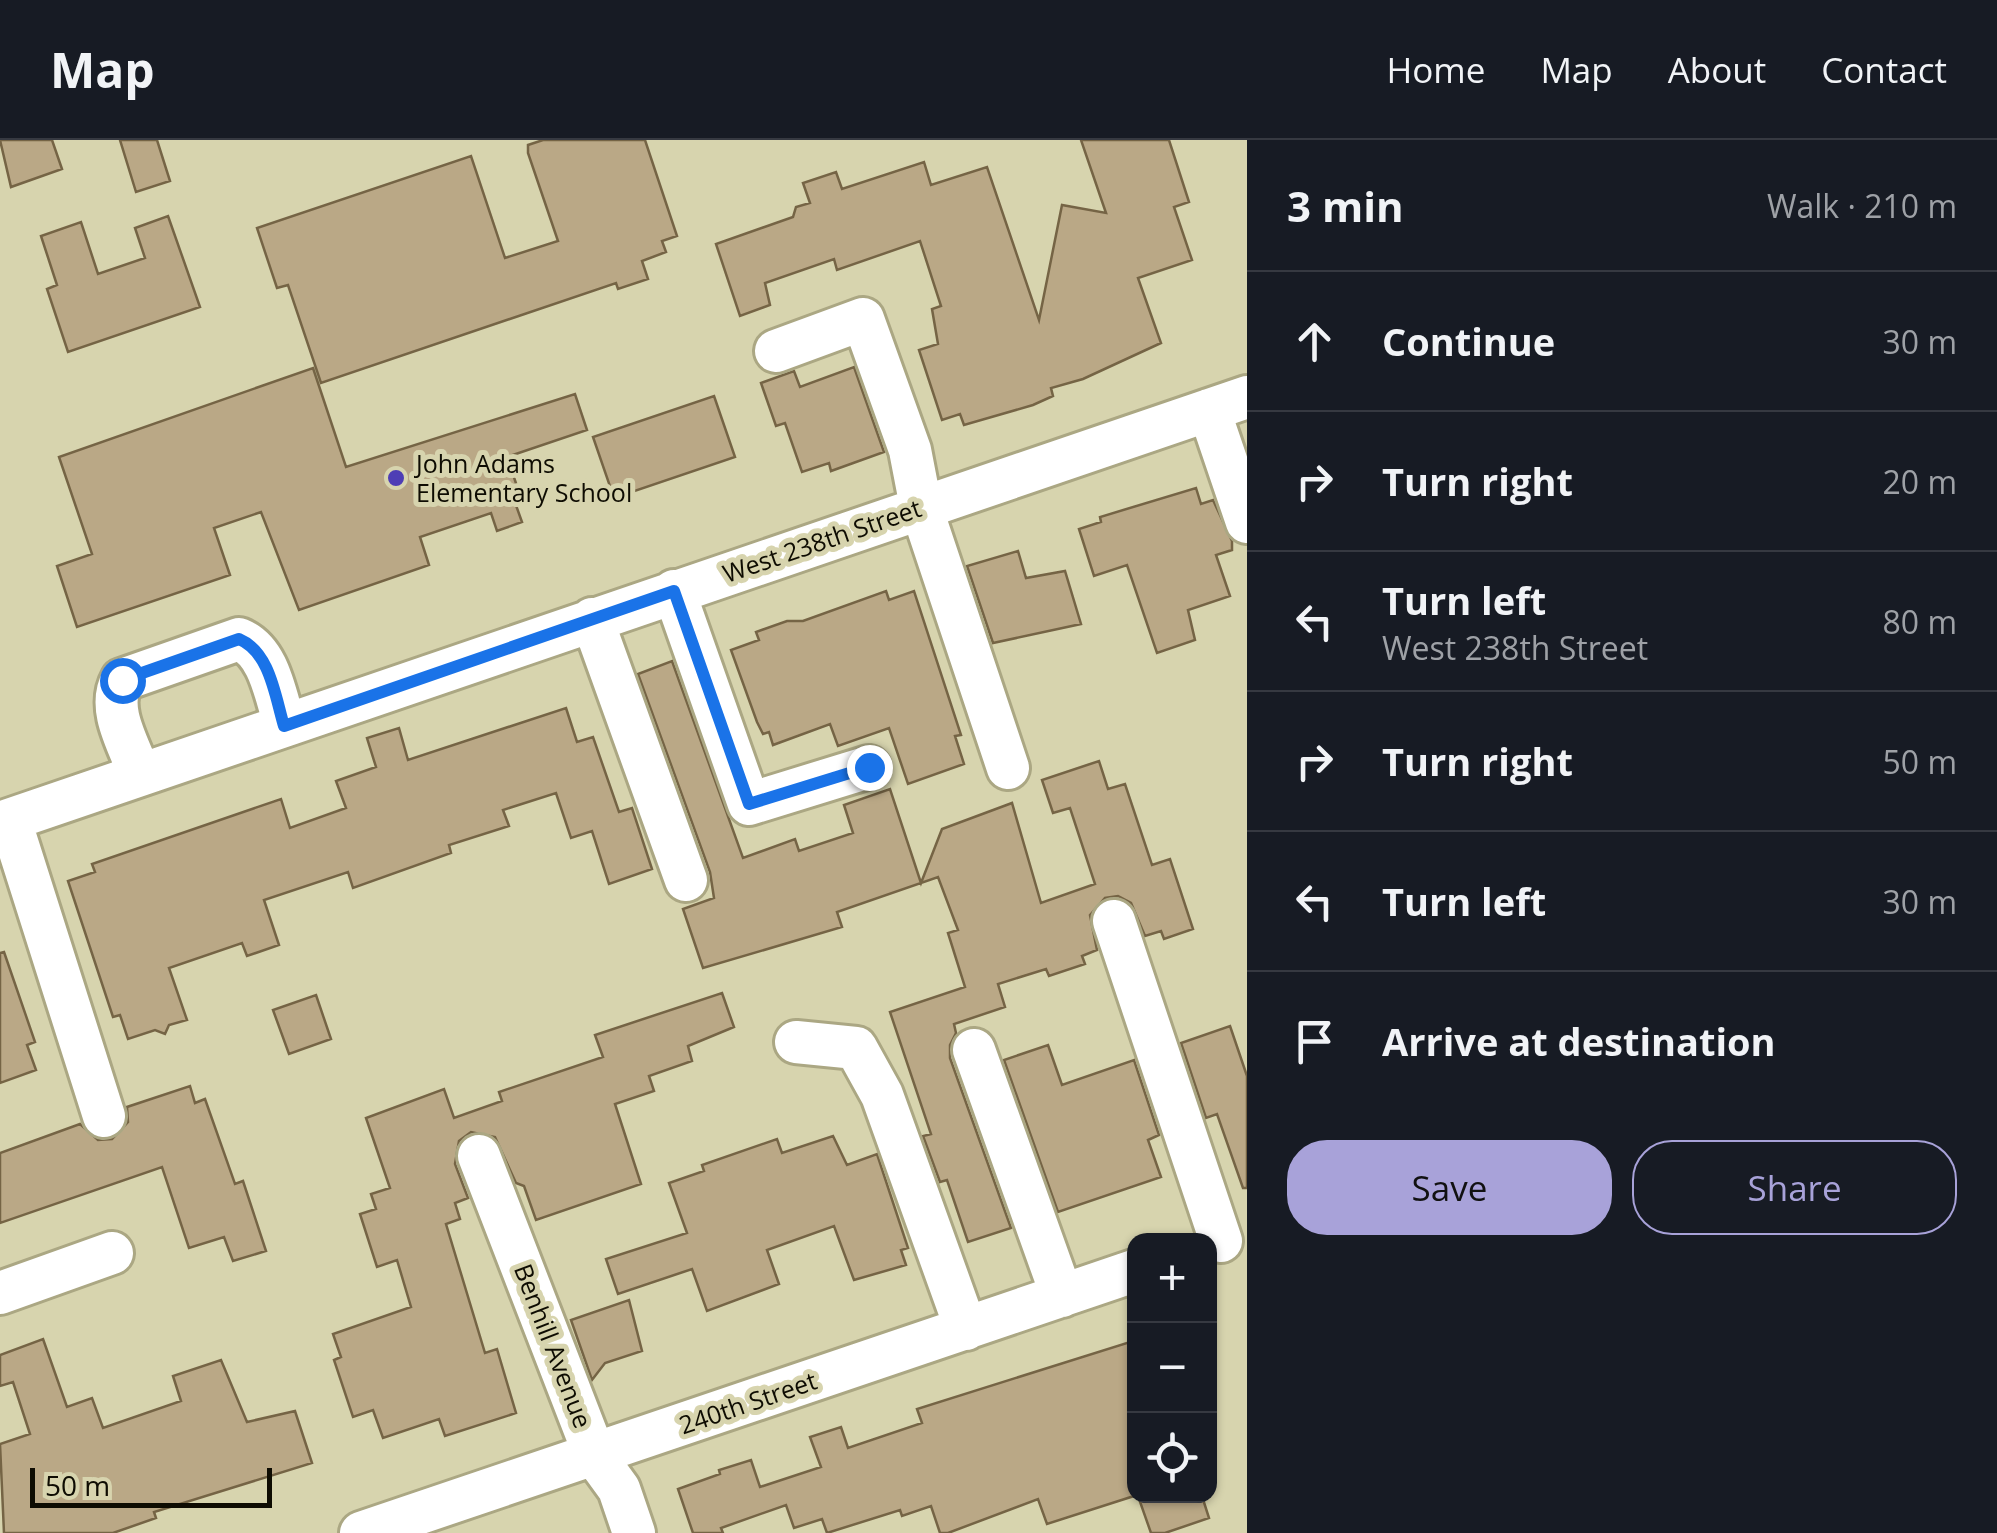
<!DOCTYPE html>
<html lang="en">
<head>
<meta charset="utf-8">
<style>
	:root { --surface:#171b24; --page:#20242c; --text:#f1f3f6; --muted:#9ea1a6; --line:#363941; --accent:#a8a2d9 }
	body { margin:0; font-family:"Open Sans",sans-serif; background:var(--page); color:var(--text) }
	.controls { position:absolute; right:30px; bottom:30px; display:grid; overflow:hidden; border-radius:20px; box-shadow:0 2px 8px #0004 }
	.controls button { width:90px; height:90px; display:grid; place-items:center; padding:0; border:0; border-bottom:2px solid var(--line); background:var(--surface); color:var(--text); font:50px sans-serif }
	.scale { position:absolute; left:30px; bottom:25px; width:242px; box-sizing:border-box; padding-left:10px; border:5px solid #0e0c02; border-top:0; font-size:28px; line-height:35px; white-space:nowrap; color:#0e0c02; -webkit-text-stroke:8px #d7d4ae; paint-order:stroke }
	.stop { position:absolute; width:30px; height:30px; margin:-22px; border:8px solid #1a73e8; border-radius:50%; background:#fff }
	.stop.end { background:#1a73e8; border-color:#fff; box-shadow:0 2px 10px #0008 }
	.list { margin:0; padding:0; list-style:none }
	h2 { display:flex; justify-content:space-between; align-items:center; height:130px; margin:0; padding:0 40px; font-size:42px }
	h2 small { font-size:32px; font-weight:400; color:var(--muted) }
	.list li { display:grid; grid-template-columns:65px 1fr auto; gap:30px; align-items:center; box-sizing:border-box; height:140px; padding:0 40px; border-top:2px solid var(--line) }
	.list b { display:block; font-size:38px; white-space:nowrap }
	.list p { margin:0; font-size:32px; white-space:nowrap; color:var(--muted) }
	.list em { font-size:32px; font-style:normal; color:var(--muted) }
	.actions { display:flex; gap:20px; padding:30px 40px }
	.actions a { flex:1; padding:22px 0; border:2px solid var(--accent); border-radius:40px; text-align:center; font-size:35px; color:var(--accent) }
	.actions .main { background:var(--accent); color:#111 }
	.icon { flex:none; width:55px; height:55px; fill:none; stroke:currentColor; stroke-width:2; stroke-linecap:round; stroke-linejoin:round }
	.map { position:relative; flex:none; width:1247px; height:1393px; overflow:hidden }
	header { display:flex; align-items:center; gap:60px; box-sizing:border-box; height:140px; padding:0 50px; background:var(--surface); border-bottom:2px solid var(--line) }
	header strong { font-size:48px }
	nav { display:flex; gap:55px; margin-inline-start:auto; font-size:35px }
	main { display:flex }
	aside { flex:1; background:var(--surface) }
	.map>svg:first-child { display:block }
	.building { fill:#baa886; stroke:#756445; stroke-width:2.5 }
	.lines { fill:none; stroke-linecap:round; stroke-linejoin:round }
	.minor-casing { stroke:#aba783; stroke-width:48 }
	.minor { stroke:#fff; stroke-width:42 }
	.route { stroke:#1a73e8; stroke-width:12 }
	.poi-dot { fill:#4e3eb5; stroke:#d7d4ae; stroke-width:4 }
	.labels { text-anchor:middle; stroke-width:10; stroke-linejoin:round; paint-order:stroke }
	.poi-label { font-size:25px; fill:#0e0c02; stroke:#d7d4ae; text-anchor:start }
	.street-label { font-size:25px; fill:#0e0c02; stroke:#d7d4ae }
</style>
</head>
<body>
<header>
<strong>Map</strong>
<nav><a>Home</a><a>Map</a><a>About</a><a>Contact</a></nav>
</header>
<main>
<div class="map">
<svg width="1247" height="1393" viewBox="0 0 1247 1393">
	<rect width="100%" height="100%" fill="#d7d4ae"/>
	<!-- building -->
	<path class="building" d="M0 0H52L62 29 11 47Z
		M120 0H157L170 41 136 52Z
		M543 0H645L677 96 662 101 666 112 642 121 648 139 618 149 616 143 321 243 288 145 277 148 257 88 471 16 505 118 558 101 528 13V5Z
		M1081 0H1169L1189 62 1174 67 1192 120 1138 138 1161 203 1083 239 1051 248 1053 256 1033 265 964 285 960 274 942 280 919 210 938 204 932 169 941 166 920 101 837 130 834 119 765 143 770 165 740 176 716 104 793 77 796 67 810 63 803 43 836 32 842 49 924 22 931 45 987 27 1039 180 1062 65 1106 73Z
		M168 76 200 167 68 212 47 149 57 145 41 96 81 82 98 134 145 118 135 88Z
		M854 227 884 312 831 331 829 323 802 332 785 283 776 286 761 243 794 231 800 247Z
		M313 228 346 327 575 254 587 290 507 317 520 355 513 357 522 382 497 391 491 373 420 397 429 425 299 470 261 372 214 388 230 435 77 487 57 426 92 414 59 317Z
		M714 256 735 317 614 358 593 297Z
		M1196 348 1201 364 1213 360 1232 401V410L1216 415 1230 456 1188 470 1195 500 1157 513 1127 425 1094 436 1079 389 1101 382 1100 377Z
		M1018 411 1026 438 1065 431 1081 484 993 503 967 426Z
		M886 451 889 460 914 451 961 595 955 596 964 624 908 644 889 588 838 606 830 584 773 605 769 592 763 594 757 582 731 510 759 500 756 492 787 481H803Z
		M672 521 743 718 795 699 799 711 853 693 844 665 890 649 921 743 942 689 1012 663 1041 763 1095 744 1070 668 1053 673 1042 640 1099 621 1108 649 1125 644 1152 725 1170 719 1193 789 1164 799 1161 791 1145 796 1131 763 1118 756 1105 758 1090 775 1097 810 1082 816 1085 824 1049 836 1046 829 998 844 1005 867 954 884 956 893 950 905V918L1011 1088 968 1102 947 1040 940 1042 923 996 931 994 890 872 965 847 948 793 958 790 938 737 837 772 842 787 703 828 683 769 714 758 710 732 638 534Z
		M566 568 577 602 593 597 619 672 632 668 652 729 609 744 592 691 571 698 556 653 503 670 509 686 449 705 451 713 353 748 348 732 264 760 279 805 247 816 242 803 169 828 187 880 169 885 165 894 155 890 128 899 120 875 113 877 68 741 95 732 92 724 281 659 290 688 346 668 336 641 376 627 367 598 399 588 408 620Z
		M4 812 35 902 27 905 36 930 0 943V813Z
		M722 853 734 887 688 906 692 921 649 936 654 951 615 964 641 1044 536 1080 524 1046 516 1043 495 997 471 992 459 1001 455 1024 468 1058 455 1063 460 1079 446 1084 485 1213 497 1209 516 1273 445 1296 439 1279 383 1298 373 1270 353 1277 334 1220 341 1217 333 1194 411 1167 397 1120 377 1127 360 1074 376 1069 371 1054 390 1048 366 978 444 949 454 978 502 961 499 952 603 917 595 895Z
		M316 855 331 899 289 914 273 870Z
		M1230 886 1247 936V1048H1243L1217 974 1206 978 1181 903Z
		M1048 905 1062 945 1134 920 1159 995 1148 1000 1161 1037 1058 1072 1004 920Z
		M190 946 195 963 205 959 235 1044 243 1041 266 1111 233 1121 224 1097 189 1108 162 1027 0 1083V1013L80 984 98 1000 112 999 128 982 127 967Z
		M833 996 847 1025 877 1014 908 1108 901 1110 906 1125 854 1140 834 1086 767 1110 779 1144 707 1171 692 1129 618 1154 606 1119 687 1093 669 1043 704 1031 702 1025 777 999 782 1013Z
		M629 1160 642 1211 605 1223 592 1240 571 1180Z
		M43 1199 67 1267 92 1258 103 1288 181 1261 173 1236 221 1220 247 1282 295 1271 312 1323 154 1372 156 1378 113 1393H4L0 1304 30 1294 13 1242 0 1246V1215Z
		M1130 1202 1134 1216V1356L1047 1384 1038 1359 948 1393H940L931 1366 902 1376 900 1370 827 1393 822 1379 794 1388 786 1365 721 1388 723 1393H693L678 1349 720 1334 719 1330 751 1320 760 1347 821 1327 810 1297 841 1287 848 1308 922 1283 917 1269Z
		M1138 1356H1202L1209 1378 1165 1393H1151Z"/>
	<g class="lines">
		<!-- minor casing -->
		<g class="minor-casing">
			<path id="minor" d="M776 211 863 179 910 310 921 367 1008 628
				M1209 270 1247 382
				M674 451 749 664 869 627
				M592 479 686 740
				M140 635C129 605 106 569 122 540L239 499C270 512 275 555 285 585
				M10 680 104 976
				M0 683 1247 257
				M1114 781 1221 1101
				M796 902 856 908 882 955 966 1189
				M974 910 1062 1156
				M479 1016 595 1316 619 1349 634 1393
				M0 1153 112 1113
				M361 1393 1134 1131"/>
		</g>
		<!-- minor -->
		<use href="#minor" class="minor"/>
	</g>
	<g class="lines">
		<!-- route -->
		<path class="route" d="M122 540 239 499C270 512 275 556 284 586L674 451 749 664 869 627"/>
	</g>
	<!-- markers -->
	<circle class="poi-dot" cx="396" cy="338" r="10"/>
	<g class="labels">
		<!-- poi labels -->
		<g class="poi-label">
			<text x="416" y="333">John Adams<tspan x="416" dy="29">Elementary School</tspan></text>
		</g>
		<!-- street labels -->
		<g class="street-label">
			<text transform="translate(822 401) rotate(-19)" y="9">West 238th Street</text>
			<text transform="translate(553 1206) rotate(69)" y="9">Benhill Avenue</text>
			<text transform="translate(748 1263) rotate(-19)" y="9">240th Street</text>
		</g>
	</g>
</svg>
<div class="controls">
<button>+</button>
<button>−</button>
<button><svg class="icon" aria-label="locate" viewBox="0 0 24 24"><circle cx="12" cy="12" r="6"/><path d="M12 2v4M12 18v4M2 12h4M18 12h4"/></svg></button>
</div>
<div class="scale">50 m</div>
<div class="stop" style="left:122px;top:540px"></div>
<div class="stop end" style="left:869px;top:627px"></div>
</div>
<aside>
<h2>3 min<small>Walk · 210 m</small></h2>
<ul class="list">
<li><svg class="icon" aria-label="ahead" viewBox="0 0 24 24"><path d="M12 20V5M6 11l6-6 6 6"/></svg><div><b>Continue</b></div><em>30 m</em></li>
<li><svg class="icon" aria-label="right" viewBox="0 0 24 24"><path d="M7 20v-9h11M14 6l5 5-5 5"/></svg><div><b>Turn right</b></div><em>20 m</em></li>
<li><svg class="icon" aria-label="left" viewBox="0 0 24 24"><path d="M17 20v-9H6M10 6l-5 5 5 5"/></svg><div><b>Turn left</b><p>West 238th Street</p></div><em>80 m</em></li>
<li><svg class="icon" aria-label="right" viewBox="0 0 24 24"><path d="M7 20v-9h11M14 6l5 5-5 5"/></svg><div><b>Turn right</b></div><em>50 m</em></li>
<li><svg class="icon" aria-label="left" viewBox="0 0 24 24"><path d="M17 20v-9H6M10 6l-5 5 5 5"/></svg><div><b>Turn left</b></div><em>30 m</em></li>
<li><svg class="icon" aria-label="arrive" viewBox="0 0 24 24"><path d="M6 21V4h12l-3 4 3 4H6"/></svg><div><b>Arrive at destination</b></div></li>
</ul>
<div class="actions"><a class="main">Save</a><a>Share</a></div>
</aside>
</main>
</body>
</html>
